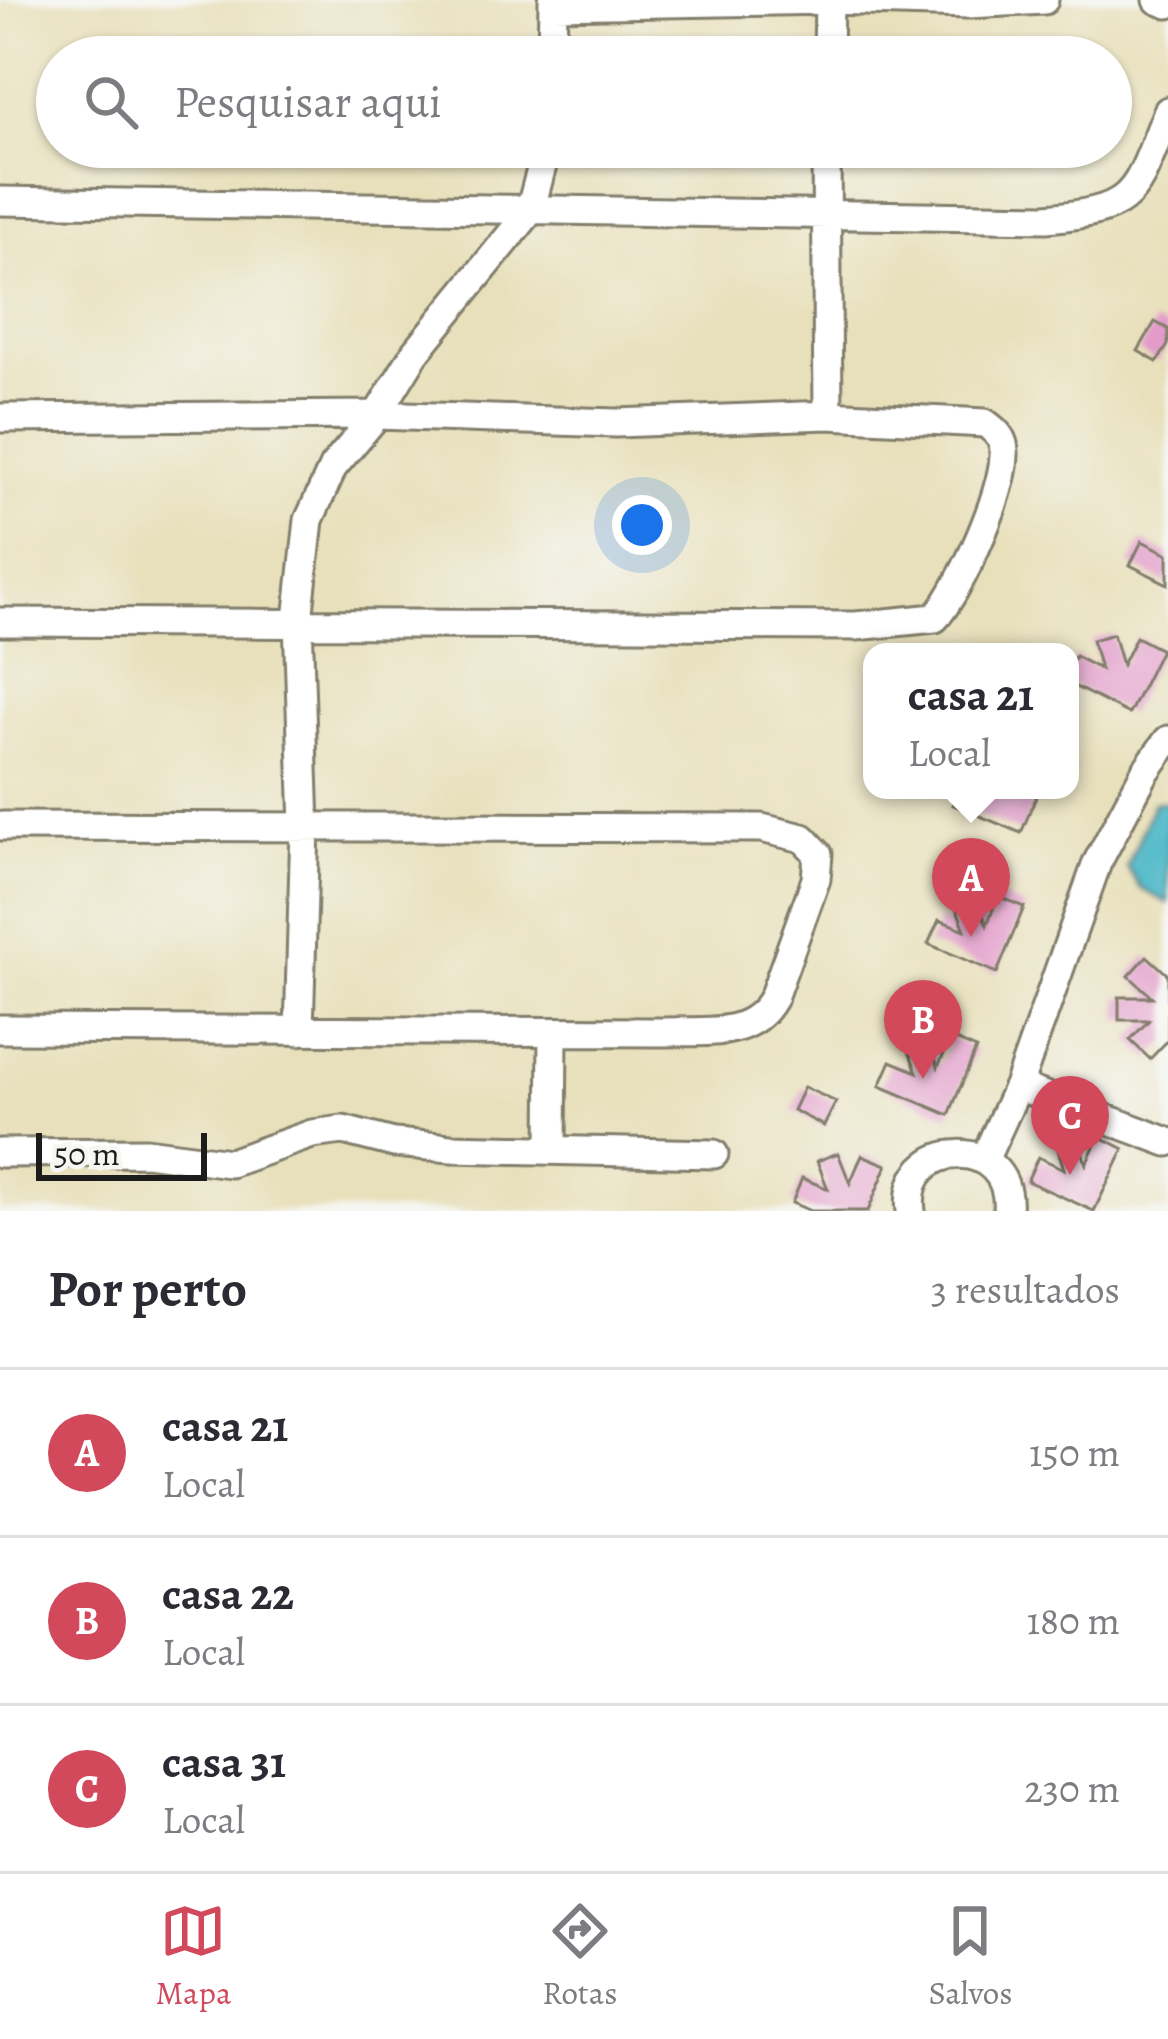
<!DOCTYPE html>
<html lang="pt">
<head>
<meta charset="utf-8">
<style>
	:root { --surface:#fff; --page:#f7f7f7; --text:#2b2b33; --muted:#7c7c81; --line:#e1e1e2; --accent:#d1495b }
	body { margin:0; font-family:Alegreya,serif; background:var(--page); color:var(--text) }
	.scale { position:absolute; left:36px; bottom:30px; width:171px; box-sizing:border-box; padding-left:12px; border:6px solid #1c1c1c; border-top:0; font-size:33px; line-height:42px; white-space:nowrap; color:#1c1c1c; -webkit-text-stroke:9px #f6f6f2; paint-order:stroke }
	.you { position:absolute; left:642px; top:525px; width:42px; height:42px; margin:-30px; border:9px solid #fff; border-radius:50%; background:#1a73e8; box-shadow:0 0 0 18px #1a73e833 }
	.badge { display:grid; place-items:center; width:78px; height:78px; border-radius:50%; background:var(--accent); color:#fff; font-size:39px; font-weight:700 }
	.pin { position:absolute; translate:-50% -99px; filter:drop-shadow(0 3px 6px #0008) }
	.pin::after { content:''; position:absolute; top:63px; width:42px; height:36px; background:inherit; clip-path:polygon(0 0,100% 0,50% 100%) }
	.popup { position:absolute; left:863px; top:643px; width:216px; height:156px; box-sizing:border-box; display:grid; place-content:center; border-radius:24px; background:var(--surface); filter:drop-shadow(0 3px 9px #0005); font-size:39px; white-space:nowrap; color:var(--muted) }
	.popup b { font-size:45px; color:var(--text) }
	.popup::after { content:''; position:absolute; left:50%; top:100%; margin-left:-24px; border:24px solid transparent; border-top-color:var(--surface) }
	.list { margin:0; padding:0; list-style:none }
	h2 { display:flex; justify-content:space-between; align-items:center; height:156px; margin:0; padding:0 48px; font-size:51px }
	h2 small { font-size:39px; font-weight:400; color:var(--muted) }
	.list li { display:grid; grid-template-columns:78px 1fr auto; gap:36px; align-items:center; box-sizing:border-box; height:168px; padding:0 48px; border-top:3px solid var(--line) }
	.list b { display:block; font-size:45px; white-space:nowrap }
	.list p { margin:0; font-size:39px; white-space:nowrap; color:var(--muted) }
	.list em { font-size:39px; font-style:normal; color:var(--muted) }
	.icon { flex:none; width:66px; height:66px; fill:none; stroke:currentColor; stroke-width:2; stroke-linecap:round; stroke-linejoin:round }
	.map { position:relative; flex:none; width:1168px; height:1211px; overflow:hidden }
	.search { position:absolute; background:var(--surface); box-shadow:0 3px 9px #0004; left:36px; right:36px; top:36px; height:132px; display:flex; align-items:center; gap:30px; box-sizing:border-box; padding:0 42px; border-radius:66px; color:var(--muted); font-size:45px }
	.sheet { height:660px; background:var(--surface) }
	nav { display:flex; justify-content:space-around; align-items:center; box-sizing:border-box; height:168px; border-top:3px solid var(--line); background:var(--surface); font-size:33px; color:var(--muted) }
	nav a { display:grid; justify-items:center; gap:6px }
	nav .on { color:var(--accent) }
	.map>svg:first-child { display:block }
	.water { fill:#4bb7c7; stroke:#346a72; stroke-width:3 }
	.building { fill:#e39bca }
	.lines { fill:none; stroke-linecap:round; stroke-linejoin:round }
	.street-casing { stroke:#827e6c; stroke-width:33 }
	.street { stroke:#fff; stroke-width:27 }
</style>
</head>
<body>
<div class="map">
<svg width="1168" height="1211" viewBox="0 0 1168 1211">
	<rect width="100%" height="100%" fill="#f6f6f2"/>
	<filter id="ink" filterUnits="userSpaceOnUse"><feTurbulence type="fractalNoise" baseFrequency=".00833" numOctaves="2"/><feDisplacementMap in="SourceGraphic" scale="24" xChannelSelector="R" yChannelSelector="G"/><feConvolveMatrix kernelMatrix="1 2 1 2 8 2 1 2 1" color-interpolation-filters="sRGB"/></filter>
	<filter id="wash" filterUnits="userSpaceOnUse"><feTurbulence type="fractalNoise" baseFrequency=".004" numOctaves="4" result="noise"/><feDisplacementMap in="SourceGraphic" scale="48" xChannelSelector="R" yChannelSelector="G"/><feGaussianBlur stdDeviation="2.7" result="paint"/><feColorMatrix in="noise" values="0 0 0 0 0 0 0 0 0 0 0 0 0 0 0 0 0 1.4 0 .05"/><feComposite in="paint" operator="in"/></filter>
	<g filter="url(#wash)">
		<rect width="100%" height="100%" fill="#e8e0bb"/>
		<!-- water -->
		<path class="water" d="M1154 802 1168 803V903L1140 888 1127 867Z"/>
		<g id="blocks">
			<!-- building -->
			<path class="building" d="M1155 322 1168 329V345L1157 362 1138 351Z
				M1142 541 1168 554V584L1130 565Z
				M1113 634 1122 665 1136 637 1161 650 1129 714 1070 684V666L1075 656 1100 669 1092 640Z
				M958 790H1039L1021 833 953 805Z
				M975 895 987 925 998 896 1024 907 997 973 928 944 939 920 965 930 954 902Z
				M1147 956 1168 975V1040L1150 1059 1130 1040 1149 1020H1119V997H1152L1129 976Z
				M927 1036 938 1067 951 1038 976 1049 949 1115 880 1086 891 1061 917 1072 906 1044Z
				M804 1087 836 1102 824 1126 793 1110Z
				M1076 1134 1086 1164 1099 1136 1124 1149 1094 1211 1027 1181 1038 1157 1064 1169 1055 1140Z
				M838 1153 850 1183 862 1155 887 1165 868 1211H811L792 1203 802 1178 828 1189 817 1161Z"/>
		</g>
	</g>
	<g filter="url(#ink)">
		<use href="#blocks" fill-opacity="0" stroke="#827e6c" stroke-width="3"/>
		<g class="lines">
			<!-- street casing -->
			<g class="street-casing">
				<path id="street" d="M1158 0 1168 4
					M553 5 829 0 968 4 1044 0
					M552 57 553 0
					M828 57 829 0
					M826 147 828 415
					M0 201 1046 218C1141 210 1134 193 1168 111
					M0 418 377 415 616 423 828 415 985 423C993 429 1000 434 1003 444 1012 478 959 593 935 618L856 626 0 622
					M0 826 761 828 803 838 818 854 816 879 773 998C750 1040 704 1030 660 1032L0 1029
					M299 1031 305 826 298 620 309 520 333 467 377 415 415 353 530 211 547 147
					M1018 1086 1168 1142
					M552 1149 553 1032
					M0 1153 146 1152 230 1163 312 1134 343 1130 394 1143 451 1148 714 1154
					M984 1160 1018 1086 1097 863 1145 772 1168 740
					M911 1211C901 1137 1014 1134 1007 1211"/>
			</g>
			<!-- street -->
			<use href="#street" class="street"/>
		</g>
	</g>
</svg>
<div class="scale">50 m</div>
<div class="you"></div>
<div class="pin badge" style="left:971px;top:937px">A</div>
<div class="popup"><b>casa 21</b>Local</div>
<div class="pin badge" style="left:923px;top:1079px">B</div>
<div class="pin badge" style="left:1070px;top:1175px">C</div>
<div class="search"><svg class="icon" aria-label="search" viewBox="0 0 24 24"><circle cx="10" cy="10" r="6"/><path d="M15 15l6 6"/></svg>Pesquisar aqui</div>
</div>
<section class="sheet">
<h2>Por perto<small>3 resultados</small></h2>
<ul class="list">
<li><span class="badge">A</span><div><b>casa 21</b><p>Local</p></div><em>150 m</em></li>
<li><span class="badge">B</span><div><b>casa 22</b><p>Local</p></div><em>180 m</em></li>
<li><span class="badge">C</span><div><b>casa 31</b><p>Local</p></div><em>230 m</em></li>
</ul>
</section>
<nav>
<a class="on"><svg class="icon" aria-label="map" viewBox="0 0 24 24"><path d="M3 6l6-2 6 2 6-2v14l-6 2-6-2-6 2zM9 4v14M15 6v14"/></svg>Mapa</a>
<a><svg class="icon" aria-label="directions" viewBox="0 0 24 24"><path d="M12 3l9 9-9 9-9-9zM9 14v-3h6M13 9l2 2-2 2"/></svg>Rotas</a>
<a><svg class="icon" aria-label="saved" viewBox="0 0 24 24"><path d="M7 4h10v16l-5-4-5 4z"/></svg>Salvos</a>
</nav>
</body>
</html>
